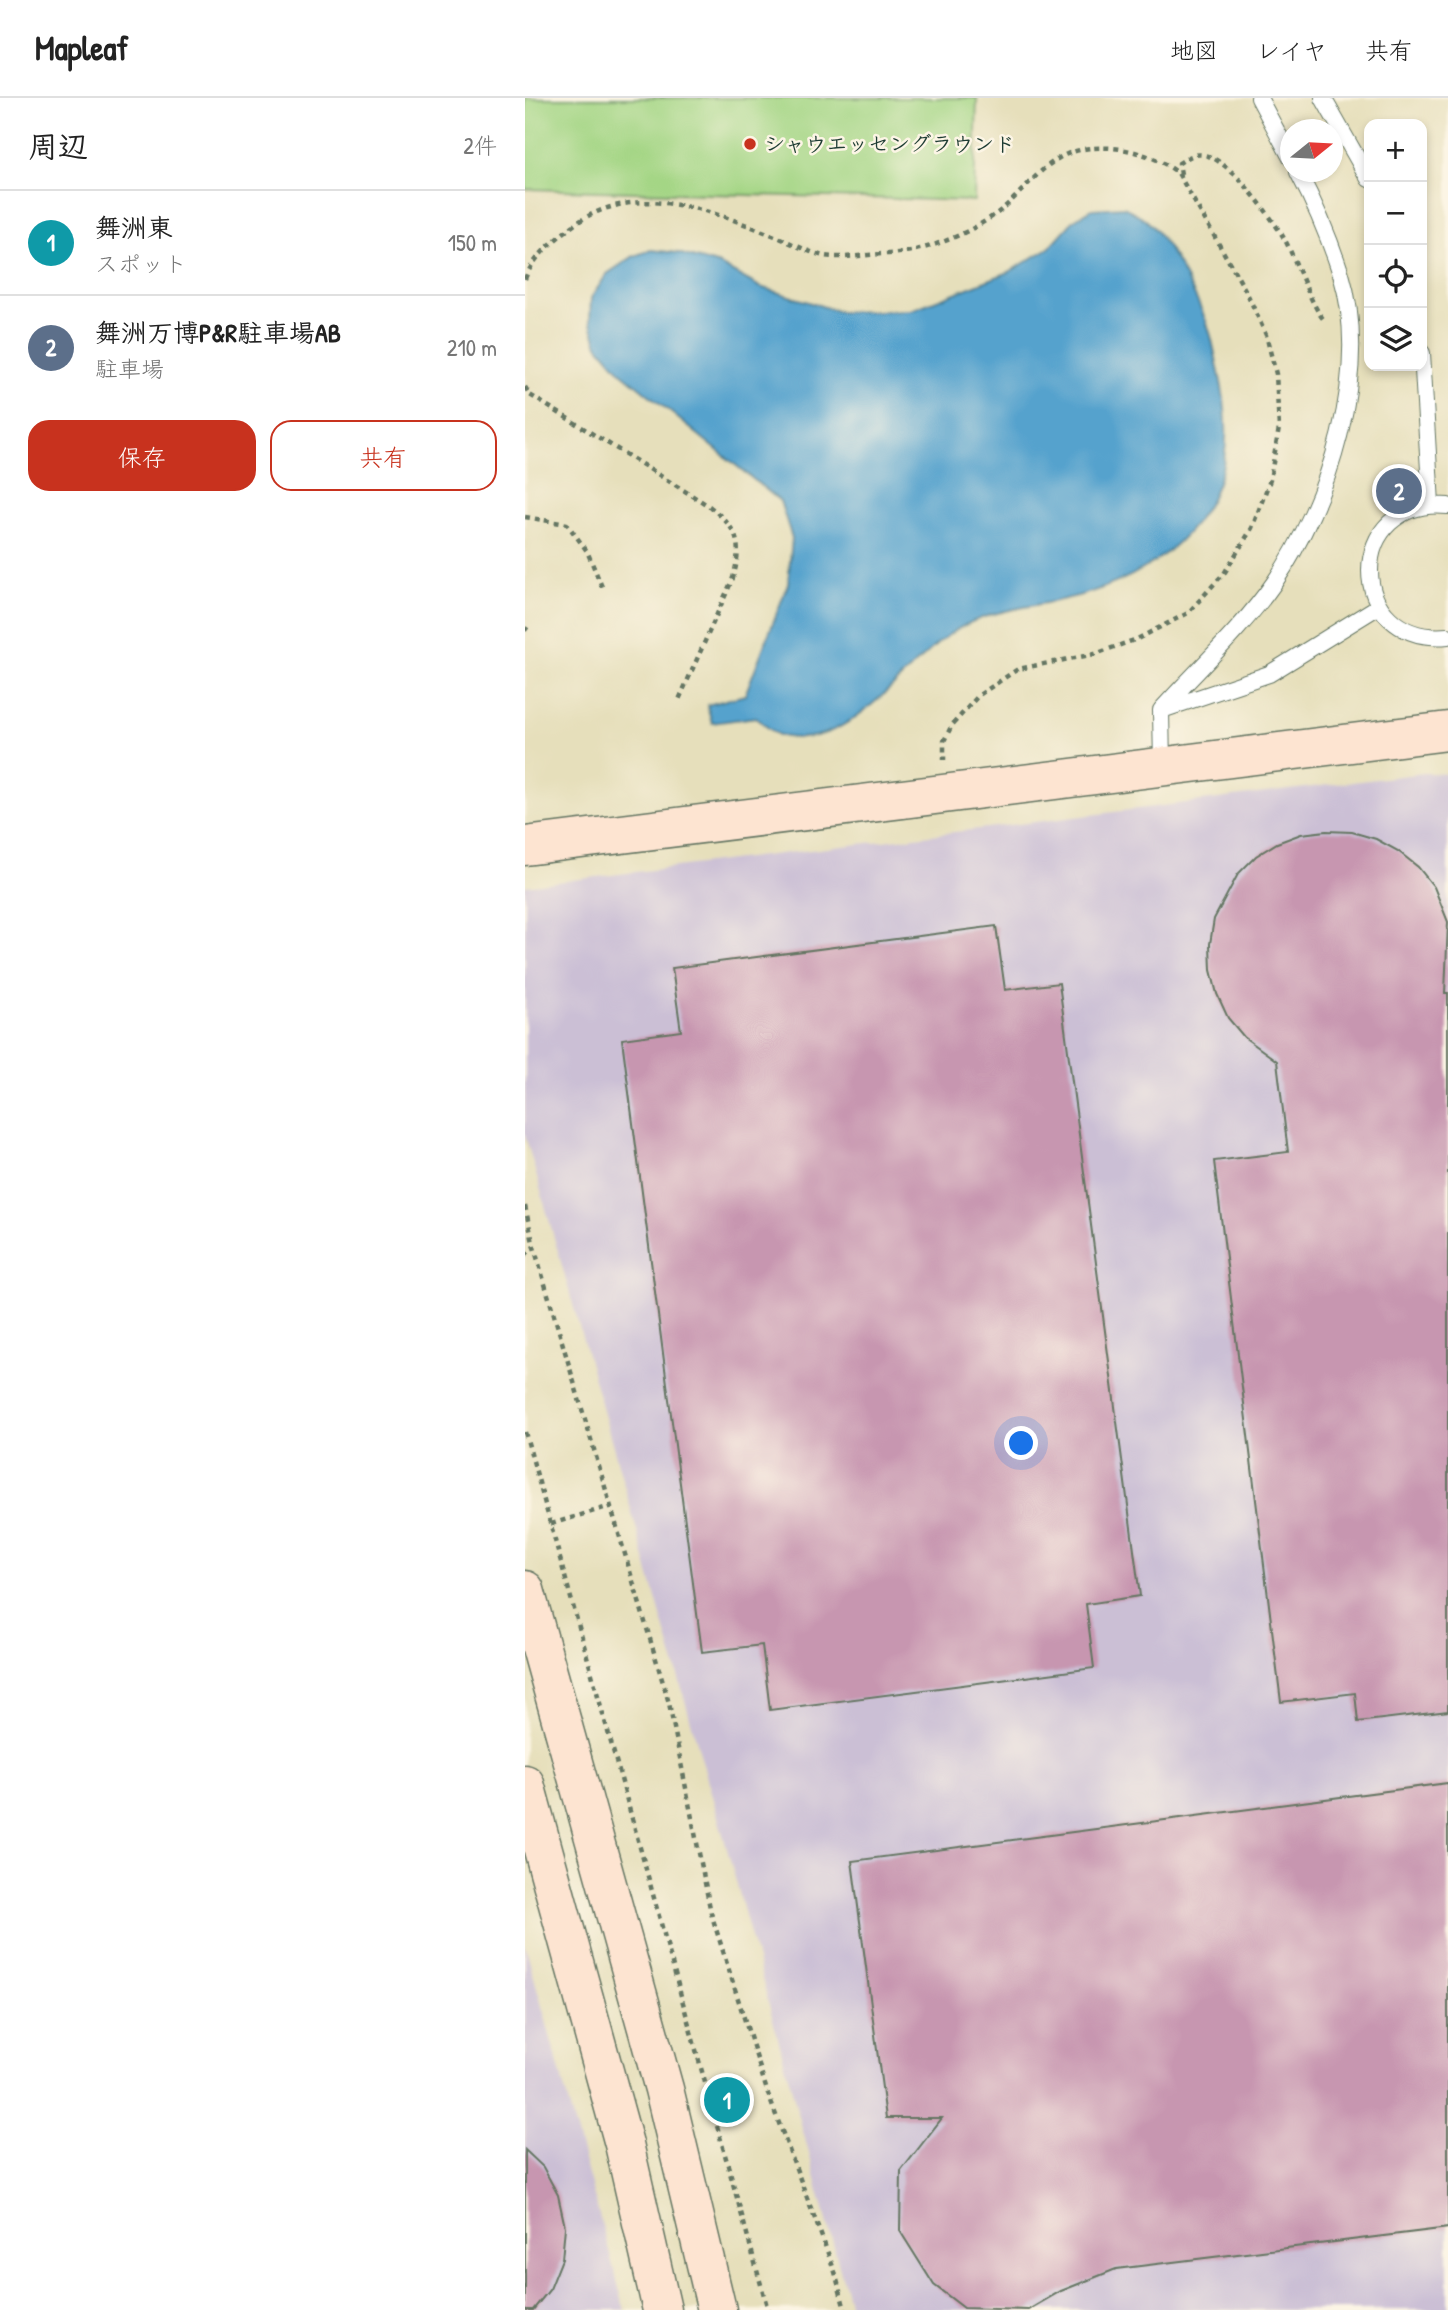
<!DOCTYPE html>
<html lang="ja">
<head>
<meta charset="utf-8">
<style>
	:root { --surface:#fff; --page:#f2f2f2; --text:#222; --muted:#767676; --line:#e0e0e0; --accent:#c8321e }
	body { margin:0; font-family:"Patrick Hand","Klee One",sans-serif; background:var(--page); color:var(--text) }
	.controls { position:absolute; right:21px; top:21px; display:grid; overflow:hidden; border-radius:14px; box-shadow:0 4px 10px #0003 }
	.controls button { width:63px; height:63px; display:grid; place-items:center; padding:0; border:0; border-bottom:2px solid var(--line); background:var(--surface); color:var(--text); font:35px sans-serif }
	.compass { position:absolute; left:755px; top:21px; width:63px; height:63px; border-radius:50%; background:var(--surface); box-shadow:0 4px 10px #0003; rotate:72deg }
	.you { position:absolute; left:497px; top:1346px; width:24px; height:24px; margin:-18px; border:5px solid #fff; border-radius:50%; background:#1a73e8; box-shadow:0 0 0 10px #1a73e833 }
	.badge { display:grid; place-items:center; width:46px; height:46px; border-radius:50%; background:var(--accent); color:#fff; font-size:23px; font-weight:700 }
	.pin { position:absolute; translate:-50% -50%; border:4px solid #fff; box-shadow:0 2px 7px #0006 }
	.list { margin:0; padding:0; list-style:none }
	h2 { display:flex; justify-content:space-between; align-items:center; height:91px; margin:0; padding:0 28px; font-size:30px }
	h2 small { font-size:23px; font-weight:400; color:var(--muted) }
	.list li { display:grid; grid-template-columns:46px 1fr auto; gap:21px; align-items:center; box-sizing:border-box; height:105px; padding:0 28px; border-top:2px solid var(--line) }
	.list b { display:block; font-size:26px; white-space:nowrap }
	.list p { margin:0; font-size:23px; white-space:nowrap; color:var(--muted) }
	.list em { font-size:23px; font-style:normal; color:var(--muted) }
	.actions { display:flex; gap:14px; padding:21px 28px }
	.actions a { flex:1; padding:16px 0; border:2px solid var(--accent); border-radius:21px; text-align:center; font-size:24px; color:var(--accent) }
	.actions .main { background:var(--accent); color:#fff }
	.icon { flex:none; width:38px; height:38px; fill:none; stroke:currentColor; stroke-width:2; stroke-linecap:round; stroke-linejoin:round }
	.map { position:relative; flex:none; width:923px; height:2212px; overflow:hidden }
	header { display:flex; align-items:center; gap:42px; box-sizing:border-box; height:98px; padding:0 35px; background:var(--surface); border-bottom:2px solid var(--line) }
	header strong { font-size:33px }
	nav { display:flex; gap:38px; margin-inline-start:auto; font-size:24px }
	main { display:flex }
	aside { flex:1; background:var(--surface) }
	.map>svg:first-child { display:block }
	.industrial { fill:#cbbfd5 }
	.green { fill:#a4d685; stroke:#628a5c; stroke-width:2 }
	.water { fill:#54a2cd; stroke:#3a7080; stroke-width:2 }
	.building { fill:#c796b0 }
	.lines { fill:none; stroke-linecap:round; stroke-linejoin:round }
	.lane-casing { stroke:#657663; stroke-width:18 }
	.secondary-casing { stroke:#657663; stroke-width:41 }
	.path { stroke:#657663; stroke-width:4.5; stroke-dasharray:5 5; stroke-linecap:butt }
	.lane { stroke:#fff; stroke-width:16 }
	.secondary { stroke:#fde4d1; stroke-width:38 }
	.poi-dot { fill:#c8321e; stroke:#fcf5e5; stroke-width:2.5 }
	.labels { text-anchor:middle; stroke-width:5; stroke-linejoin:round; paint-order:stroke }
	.poi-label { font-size:21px; font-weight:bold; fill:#1f3d34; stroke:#fcf5e5; text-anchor:start }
</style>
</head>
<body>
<header>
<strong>Mapleaf</strong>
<nav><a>地図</a><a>レイヤ</a><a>共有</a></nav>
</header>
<main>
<aside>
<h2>周辺<small>2件</small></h2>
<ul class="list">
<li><span class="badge" style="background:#0f9aa8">1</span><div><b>舞洲東</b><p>スポット</p></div><em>150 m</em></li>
<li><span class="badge" style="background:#5c6f8a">2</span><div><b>舞洲万博P&amp;R駐車場AB</b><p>駐車場</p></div><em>210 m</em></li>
</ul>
<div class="actions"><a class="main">保存</a><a>共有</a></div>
</aside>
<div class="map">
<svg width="923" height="2212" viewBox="0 0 923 2212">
	<rect width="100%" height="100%" fill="#fcf5e5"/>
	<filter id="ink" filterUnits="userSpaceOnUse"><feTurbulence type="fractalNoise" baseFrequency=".0143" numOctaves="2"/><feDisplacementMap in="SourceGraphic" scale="14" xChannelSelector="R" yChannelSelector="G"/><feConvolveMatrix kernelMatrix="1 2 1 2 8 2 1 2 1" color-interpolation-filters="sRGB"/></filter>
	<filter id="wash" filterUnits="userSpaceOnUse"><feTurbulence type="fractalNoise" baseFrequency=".00686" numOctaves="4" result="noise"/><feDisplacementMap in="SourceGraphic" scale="28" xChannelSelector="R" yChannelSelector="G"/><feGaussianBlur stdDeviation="1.57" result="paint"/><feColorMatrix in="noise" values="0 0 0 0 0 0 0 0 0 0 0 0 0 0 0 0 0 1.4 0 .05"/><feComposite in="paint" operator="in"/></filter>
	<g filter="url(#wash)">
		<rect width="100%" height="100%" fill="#e6dfbb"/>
		<!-- industrial -->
		<path class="industrial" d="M899 675 923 676V2212H326L206 1765 0 1037V788Z
			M0 1846 100 2212H0Z"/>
		<!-- green -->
		<path class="green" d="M0 0H452L449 103 0 91Z"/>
		<!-- water -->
		<path class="water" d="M599 109C606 113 615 117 621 122 644 143 680 212 687 242 693 270 700 297 701 325 706 414 640 471 563 495 519 509 471 508 431 532 381 563 326 655 257 638 248 636 238 625 231 619L187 625 182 607 220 597 263 486 267 440 255 403 96 274 73 247 65 223 66 200 82 176 109 158 126 152 153 155 195 167 235 189 316 214 386 212 484 174 524 150 549 122 567 111Z"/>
		<g id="blocks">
			<!-- building -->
			<path class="building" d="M801 733 827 734 851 741 873 753 893 769 909 789 923 824 920 895H923V1613L833 1624 830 1595 756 1604 689 1063 763 1054 752 963 719 939 703 920 692 896 686 872 685 846 689 821 713 776 731 758 752 745 776 736Z
				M471 828 480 892 534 885 615 1498 561 1506 569 1570 245 1612 237 1547 177 1554 97 941 156 933 147 870Z
				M923 1685V2130L591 2171 536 2193 503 2212 439 2210 409 2187 375 2133 376 2073 417 2020H361L327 1763Z
				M202 1989 210 2013 203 2015 195 1991Z
				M0 2052 18 2069 33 2097 40 2129 37 2161 25 2191 8 2212H0Z"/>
		</g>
	</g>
	<g filter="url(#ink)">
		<use href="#blocks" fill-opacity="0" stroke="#657663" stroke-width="2"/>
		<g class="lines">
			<!-- lane casing -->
			<g class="lane-casing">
				<path id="lane" d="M734 0 766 60
					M798 0 844 81
					M897 255 906 406
					M923 408C819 397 819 548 923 538
					M637 612 744 576 854 508
					M637 668 636 612C673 571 717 531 749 485 804 404 846 274 816 176 805 142 790 106 773 74"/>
			</g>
			<!-- secondary casing -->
			<g class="secondary-casing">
				<path id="secondary" d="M0 748 923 633
					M0 1492 139 1991 192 2212
					M0 1686 99 2046 137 2212"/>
			</g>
			<!-- path -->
			<path class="path" d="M656 76 654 65C662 60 668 55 679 57 705 61 747 119 760 142 771 162 787 211 801 224
				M0 181C7 161 28 143 45 130 107 81 185 112 250 138 265 144 282 154 299 158 316 161 339 157 357 156 395 156 440 138 471 116 493 100 510 74 534 60 568 40 624 51 653 75L722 195 741 237 751 276 754 330 745 382 727 430 700 474 663 515 612 541 570 556 493 571 454 597 427 627 419 643V662
				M0 289 5 297 184 408C213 431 218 444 208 480L153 604
				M0 419 42 426 62 453 77 489
				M0 530 3 532
				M0 1108 9 1149 144 1605 186 1815 243 1996 310 2174 320 2212
				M0 1157 9 1149
				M0 1334 243 2212
				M26 1426 86 1408"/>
			<!-- lane -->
			<use href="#lane" class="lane"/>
			<!-- secondary -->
			<use href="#secondary" class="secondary"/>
		</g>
	</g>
	<!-- markers -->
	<circle class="poi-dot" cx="225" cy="46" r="7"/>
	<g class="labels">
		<!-- poi labels -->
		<g class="poi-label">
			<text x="239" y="53">シャウエッセングラウンド</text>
		</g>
	</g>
</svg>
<div class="controls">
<button>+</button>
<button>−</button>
<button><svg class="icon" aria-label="locate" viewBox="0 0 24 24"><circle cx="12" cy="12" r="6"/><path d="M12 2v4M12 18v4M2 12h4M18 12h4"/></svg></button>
<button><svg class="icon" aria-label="layers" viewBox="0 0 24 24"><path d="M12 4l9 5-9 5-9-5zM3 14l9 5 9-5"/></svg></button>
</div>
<svg class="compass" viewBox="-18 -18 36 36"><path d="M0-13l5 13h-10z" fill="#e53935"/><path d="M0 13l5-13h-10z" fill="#767676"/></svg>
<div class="you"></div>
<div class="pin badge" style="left:202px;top:2002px;background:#0f9aa8">1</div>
<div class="pin badge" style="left:874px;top:393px;background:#5c6f8a">2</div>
</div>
</main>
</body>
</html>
